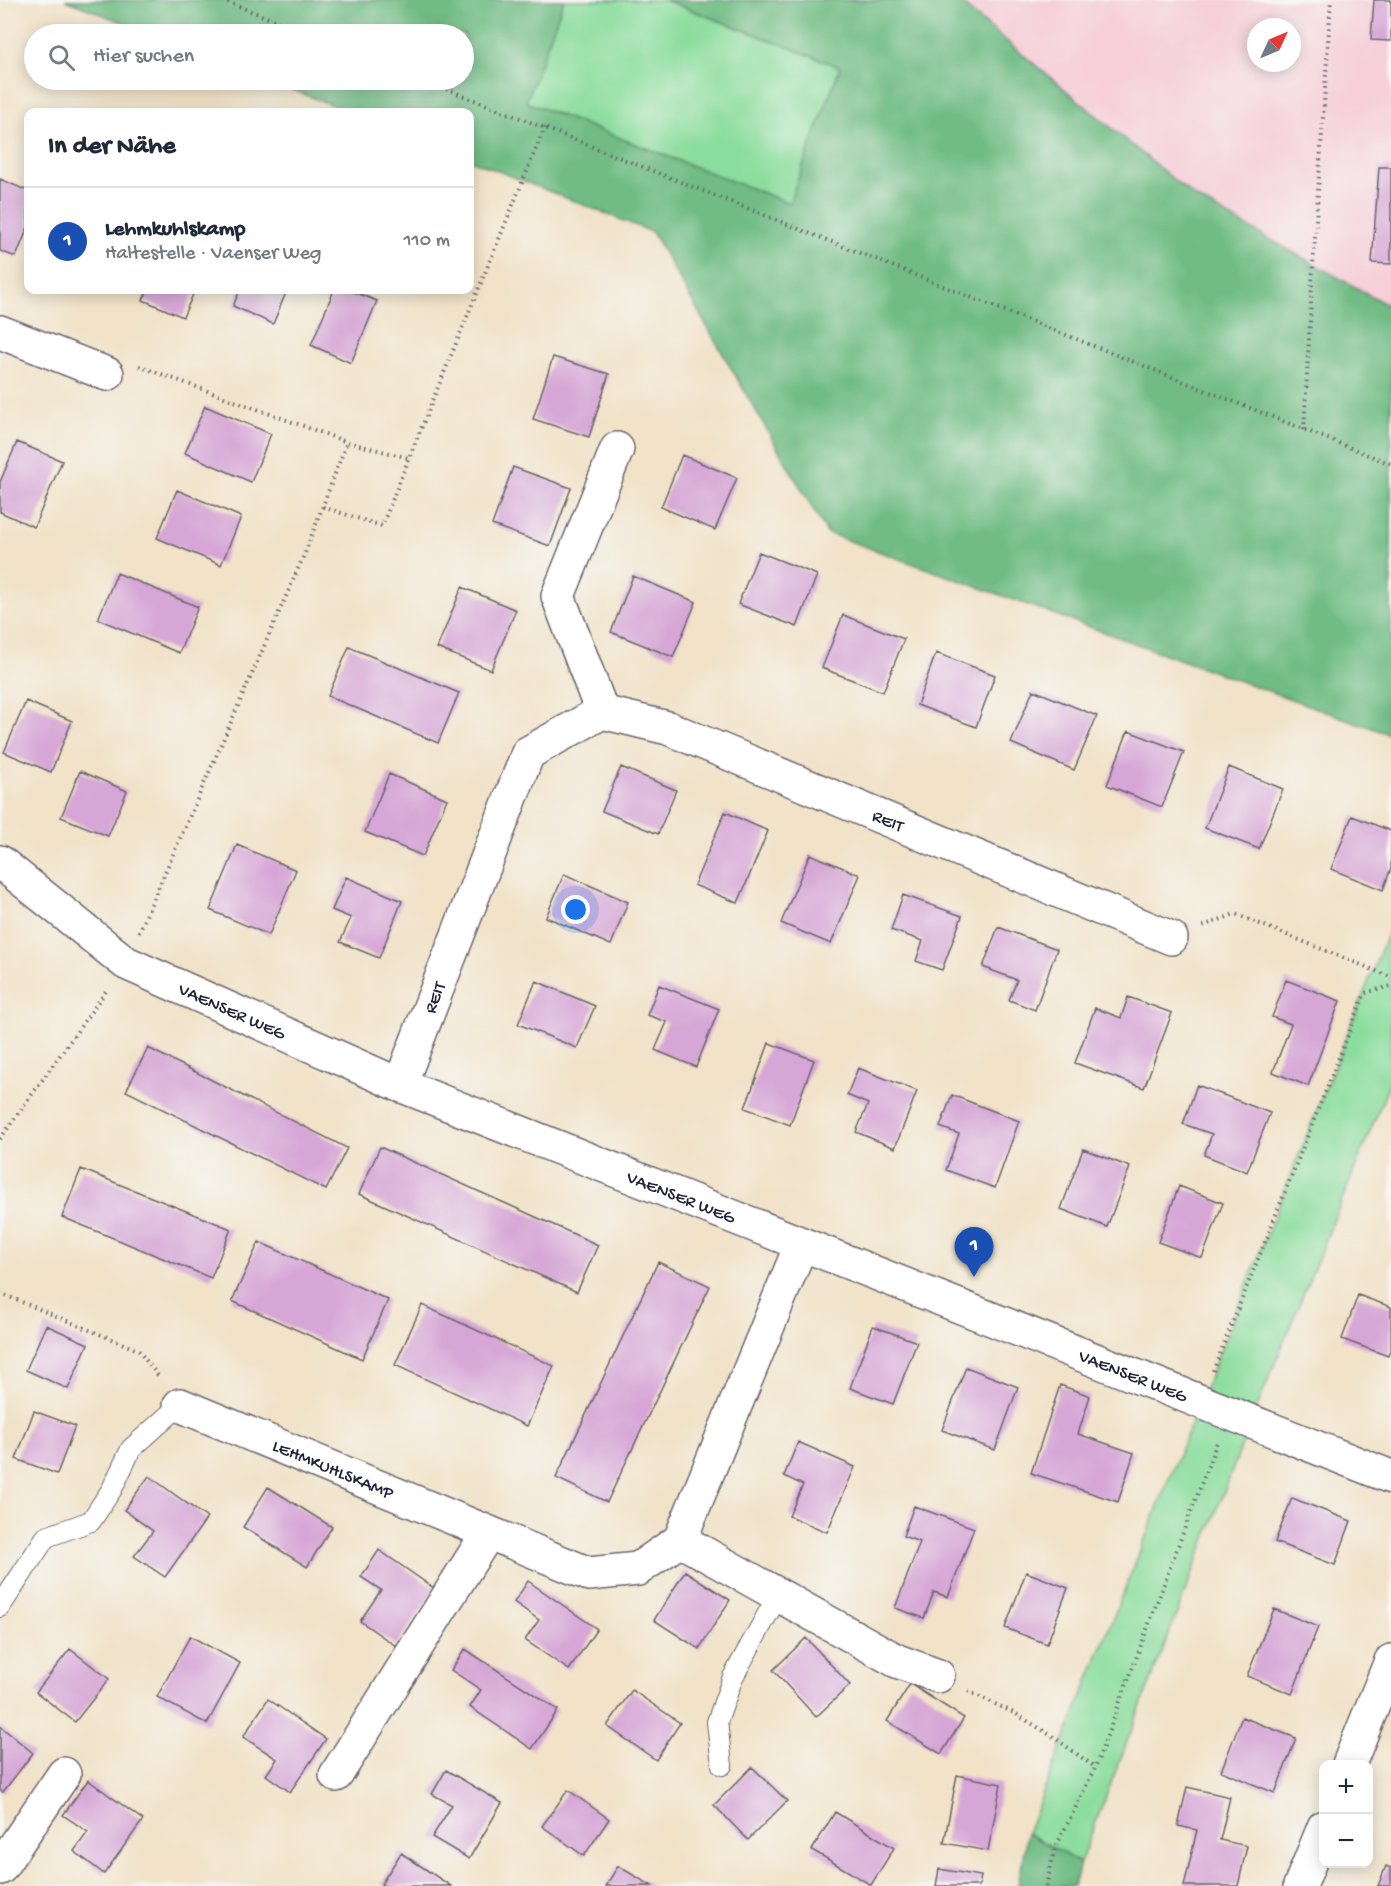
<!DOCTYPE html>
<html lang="de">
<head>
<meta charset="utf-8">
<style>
	:root { --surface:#fff; --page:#f2f2f3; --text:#1f2937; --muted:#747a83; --line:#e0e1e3; --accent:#0f766e }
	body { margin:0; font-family:"Gochi Hand",sans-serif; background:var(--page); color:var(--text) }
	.controls { position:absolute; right:18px; bottom:18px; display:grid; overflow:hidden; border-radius:12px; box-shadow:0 3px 15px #0003 }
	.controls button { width:54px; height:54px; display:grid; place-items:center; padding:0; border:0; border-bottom:2px solid var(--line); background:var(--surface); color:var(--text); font:30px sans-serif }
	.compass { position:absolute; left:1247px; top:18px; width:54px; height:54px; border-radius:50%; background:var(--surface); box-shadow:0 3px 15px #0003; rotate:46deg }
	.you { position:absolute; left:576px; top:910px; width:21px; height:21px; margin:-15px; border:4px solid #fff; border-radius:50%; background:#1a73e8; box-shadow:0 0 0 9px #1a73e833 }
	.badge { display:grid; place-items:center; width:39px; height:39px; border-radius:50%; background:var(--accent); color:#fff; font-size:20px; font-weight:700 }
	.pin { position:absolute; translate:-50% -50px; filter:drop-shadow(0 2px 3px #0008) }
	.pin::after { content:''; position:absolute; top:32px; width:21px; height:18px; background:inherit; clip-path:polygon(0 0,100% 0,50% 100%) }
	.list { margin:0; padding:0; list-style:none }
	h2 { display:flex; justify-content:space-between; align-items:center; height:78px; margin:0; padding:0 24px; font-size:26px }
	h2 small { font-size:20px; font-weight:400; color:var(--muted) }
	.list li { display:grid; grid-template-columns:39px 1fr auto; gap:18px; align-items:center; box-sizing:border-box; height:108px; padding:0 24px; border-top:2px solid var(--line) }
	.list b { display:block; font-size:22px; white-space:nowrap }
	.list p { margin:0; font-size:20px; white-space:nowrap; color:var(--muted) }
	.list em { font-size:20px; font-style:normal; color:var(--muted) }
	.icon { flex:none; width:33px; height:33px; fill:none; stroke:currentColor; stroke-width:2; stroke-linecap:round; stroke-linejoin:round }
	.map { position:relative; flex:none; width:1391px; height:1886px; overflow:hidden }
	.search { position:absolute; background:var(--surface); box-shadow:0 3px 15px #0003; left:24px; top:24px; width:450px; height:66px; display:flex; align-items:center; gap:15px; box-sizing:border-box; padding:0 21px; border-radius:33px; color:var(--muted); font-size:22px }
	.panel { position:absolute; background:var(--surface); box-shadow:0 3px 15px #0003; left:24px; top:108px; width:450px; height:186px; border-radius:12px }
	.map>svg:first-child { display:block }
	.built { fill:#f6cfd9; fill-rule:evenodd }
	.green { fill:#8bdd9d; stroke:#56806c; stroke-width:1.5 }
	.forest { fill:#70bc84; stroke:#496f60; stroke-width:1.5 }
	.building { fill:#d6a6d6 }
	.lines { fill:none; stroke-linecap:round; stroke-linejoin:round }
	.service-casing { stroke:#6a656c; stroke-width:22 }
	.minor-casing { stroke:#6a656c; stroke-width:36 }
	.path { stroke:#6a656c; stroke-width:4; stroke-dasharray:1.5 4.5; stroke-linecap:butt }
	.service { stroke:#fff; stroke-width:20 }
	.minor { stroke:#fff; stroke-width:33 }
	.labels { text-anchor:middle; stroke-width:4.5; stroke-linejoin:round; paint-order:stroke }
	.street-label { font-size:18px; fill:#22223b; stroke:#f6f6f2 }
</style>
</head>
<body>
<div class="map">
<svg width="1391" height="1886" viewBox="0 0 1391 1886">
	<rect width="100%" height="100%" fill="#f6f6f2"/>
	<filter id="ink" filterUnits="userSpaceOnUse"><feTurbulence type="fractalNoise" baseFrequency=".0167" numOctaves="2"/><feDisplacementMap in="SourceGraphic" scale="12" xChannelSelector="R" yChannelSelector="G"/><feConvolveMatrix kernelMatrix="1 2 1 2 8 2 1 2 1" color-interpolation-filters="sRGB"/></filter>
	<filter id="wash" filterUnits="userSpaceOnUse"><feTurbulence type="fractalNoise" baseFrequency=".008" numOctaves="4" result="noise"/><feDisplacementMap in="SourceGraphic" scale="24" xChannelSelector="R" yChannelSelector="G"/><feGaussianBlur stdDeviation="1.35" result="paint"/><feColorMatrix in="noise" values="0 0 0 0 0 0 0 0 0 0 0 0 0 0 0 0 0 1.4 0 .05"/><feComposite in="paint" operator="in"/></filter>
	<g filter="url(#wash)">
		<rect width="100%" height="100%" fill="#f1e2c8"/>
		<!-- built -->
		<path class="built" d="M957 0H1391V307L1196 198ZM1256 27H1292V63H1256Z"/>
		<!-- green -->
		<path class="green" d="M564 0H665L841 67 789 203 525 102Z
			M1391 925V1080L1251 1422 1080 1863 1027 1833Z"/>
		<!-- forest -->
		<path class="forest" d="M65 0H564L526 102 789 203 840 67 665 0H957L1196 198 1391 307V735L827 533 652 232 470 160V112H350L267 80H464V34H153Z
			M1027 1833 1080 1863 1074 1886H1018Z"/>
		<g id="blocks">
			<!-- building -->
			<path class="building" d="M1374 0H1391V41L1371 40Z
				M1379 167H1391V264L1372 263Z
				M0 179 28 191V227L16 257 0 251Z
				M148 290H195L183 317 143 300Z
				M240 290H287L273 324 233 306Z
				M334 290H349L377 301 351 363 311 345Z
				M553 357 609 374 589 437 533 419Z
				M205 406 271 434 251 482 185 453Z
				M17 442 62 461 34 527 0 512V482Z
				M682 455 737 478 715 530 661 507Z
				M513 467 571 488 550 546 492 525Z
				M177 490 241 517 221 565 157 538Z
				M759 552 817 575 797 627 738 604Z
				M117 573 198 607 179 653 98 619Z
				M633 576 696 602 673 657 611 632Z
				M462 587 516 610 491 670 437 648Z
				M843 615 904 639 883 692 822 668Z
				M349 647 459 693 438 743 328 696Z
				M936 653 995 675 976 727 917 705Z
				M1033 690 1097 716 1074 770 1011 743Z
				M26 701 72 721 51 772 4 752Z
				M1128 731 1184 752 1162 807 1107 785Z
				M621 767 676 790 658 834 602 811Z
				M1229 767 1283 789 1259 849 1205 828Z
				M80 771 127 791 108 836 61 817Z
				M389 774 447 799 423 856 365 832Z
				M725 812 768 831 738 903 694 885Z
				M1352 816 1391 831V868L1383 890 1331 869Z
				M237 845 296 870 269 935 210 910Z
				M810 854 860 875 831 944 781 923Z
				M564 874 628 902 611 945 546 917Z
				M346 877 402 901 379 958 340 942 351 918 332 910Z
				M903 895 962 916 942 970 916 961 923 941 891 930Z
				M998 927 1057 949 1035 1010 1009 1000 1017 980 983 967Z
				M1286 980 1340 1001 1308 1086 1273 1072 1291 1024 1272 1017Z
				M536 981 595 1006 577 1048 518 1024Z
				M659 985 719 1009 696 1067 655 1050 667 1022 647 1015Z
				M1128 997 1172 1013 1144 1088 1075 1063 1095 1008 1121 1018Z
				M769 1043 814 1060 790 1125 745 1108Z
				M148 1048 347 1148 326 1190 126 1091Z
				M858 1068 917 1091 895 1148 856 1132 868 1104 847 1095Z
				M1197 1085 1270 1113 1247 1172 1204 1155 1212 1134 1183 1124Z
				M952 1095 1019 1121 995 1188 946 1170 959 1134 940 1127Z
				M380 1147 598 1245 577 1292 359 1194Z
				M1083 1149 1130 1167 1107 1227 1061 1209Z
				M81 1169 231 1229 211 1278 62 1217Z
				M1179 1186 1223 1203 1202 1258 1158 1242Z
				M259 1242 388 1300 362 1359 232 1301Z
				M658 1262 710 1286 607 1502 556 1478Z
				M1358 1295 1391 1307V1347L1388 1356 1342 1339Z
				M422 1305 554 1366 527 1426 395 1365Z
				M46 1325 88 1344 68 1389 26 1370Z
				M873 1326 917 1342 893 1404 850 1388Z
				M966 1367 1018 1387 995 1450 942 1430Z
				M1060 1385 1090 1396 1078 1434 1134 1453 1118 1502 1031 1473Z
				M34 1411 75 1426 57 1474 16 1459Z
				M798 1442 855 1467 827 1532 789 1516 803 1485 784 1476Z
				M149 1476 207 1518 165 1577 134 1556 153 1531 124 1510Z
				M268 1487 332 1527 307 1567 243 1527Z
				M1292 1498 1351 1521 1335 1565 1275 1542Z
				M914 1506 974 1528 948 1597 934 1592 924 1618 895 1608 920 1542 903 1536Z
				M379 1550 435 1589 396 1646 360 1621 381 1590 361 1577Z
				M685 1571 730 1600 699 1649 654 1620Z
				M1026 1572 1068 1588 1047 1644 1005 1628Z
				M528 1581 597 1629 569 1670 525 1640 539 1620 514 1602Z
				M1274 1609 1318 1627 1292 1694 1247 1676Z
				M190 1636 240 1663 207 1724 157 1697Z
				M806 1638 850 1685 816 1717 773 1670Z
				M70 1649 109 1679 75 1722 36 1692Z
				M465 1649 558 1710 532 1749 470 1707 481 1690 451 1670Z
				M910 1684 964 1718 941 1754 887 1721Z
				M632 1690 680 1723 656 1760 607 1726Z
				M268 1699 326 1739 290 1792 266 1775 277 1759 243 1737Z
				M1242 1717 1296 1738 1275 1793 1221 1771Z
				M0 1726 33 1753 3 1792 0 1790Z
				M752 1767 787 1801 748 1840 714 1805Z
				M446 1770 502 1803 469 1859 432 1837 452 1805 432 1794Z
				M957 1775 1001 1784 988 1851 944 1843Z
				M88 1780 143 1820 104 1874 74 1851 88 1832 63 1815Z
				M1187 1787 1230 1797 1220 1840 1247 1846 1238 1886H1184L1197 1830 1178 1826Z
				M568 1790 609 1819 584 1856 542 1826Z
				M835 1812 894 1848 871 1885 812 1850Z
				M401 1853 451 1886H385L381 1884Z
				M618 1866 652 1886H606Z
				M1386 1866 1391 1868V1886H1378Z
				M939 1869 981 1876 979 1886H936Z"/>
		</g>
	</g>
	<g filter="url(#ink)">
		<use href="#blocks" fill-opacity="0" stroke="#6a656c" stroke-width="1.5"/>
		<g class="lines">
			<!-- service casing -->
			<g class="service-casing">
				<path id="service" d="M0 1607 46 1537 91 1521 112 1489 131 1449 180 1405
					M722 1765 717 1722 733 1677 778 1595"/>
			</g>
			<!-- minor casing -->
			<g class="minor-casing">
				<g id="minor">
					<path d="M0 332 107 374"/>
					<path d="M602 712 558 596 617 449"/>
					<path id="s1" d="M0 862 126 963 400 1085 1391 1477"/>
					<path id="s2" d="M400 1085 528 753 602 712 668 728 1171 938"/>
					<path id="s3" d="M180 1405 589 1574 638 1569 680 1540 801 1245"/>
					<path d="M680 1540 897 1661 938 1676"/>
					<path d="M1349 1764 1391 1661"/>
					<path d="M336 1775 488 1533"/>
					<path d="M0 1868 64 1774"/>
					<path d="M1300 1886 1324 1827"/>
				</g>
			</g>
			<!-- path -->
			<path class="path" d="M222 0 310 34
				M424 80 1391 464
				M139 366 347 442 409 458 545 127
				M1304 430 1313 265 1331 0
				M323 507 382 526 409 458
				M1203 926 1235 914 1391 977
				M139 932 305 553 347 442
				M0 1139 106 991
				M0 1293 138 1350 160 1378
				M1213 1371 1365 993 1391 986
				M968 1691 1016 1714 1052 1736 1095 1767
				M1046 1886 1055 1849 1095 1768 1217 1442"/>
			<!-- service -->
			<use href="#service" class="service"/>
			<!-- minor -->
			<use href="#minor" class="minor"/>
		</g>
	</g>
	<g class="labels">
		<!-- street labels -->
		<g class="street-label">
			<text dy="6" stroke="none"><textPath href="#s2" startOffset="747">REIT</textPath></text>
			<text dy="6" stroke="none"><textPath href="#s2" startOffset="94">REIT</textPath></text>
			<text dy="6" stroke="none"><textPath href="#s1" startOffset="278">VAENSER WEG</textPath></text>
			<text dy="6" stroke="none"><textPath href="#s1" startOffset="764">VAENSER WEG</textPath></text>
			<text dy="6" stroke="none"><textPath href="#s1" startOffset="1250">VAENSER WEG</textPath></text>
			<text dy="6" stroke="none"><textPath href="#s3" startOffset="166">LEHMKUHLSKAMP</textPath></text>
		</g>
	</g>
</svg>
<div class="controls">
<button>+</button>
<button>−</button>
</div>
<svg class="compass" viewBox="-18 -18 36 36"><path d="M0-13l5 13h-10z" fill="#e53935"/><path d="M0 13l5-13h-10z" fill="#747a83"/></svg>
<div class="you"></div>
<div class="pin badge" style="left:974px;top:1277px;background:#1a4fb4">1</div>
<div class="search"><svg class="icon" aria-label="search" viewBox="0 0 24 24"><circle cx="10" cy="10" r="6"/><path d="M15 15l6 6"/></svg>Hier suchen</div>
<section class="panel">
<h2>In der Nähe<small></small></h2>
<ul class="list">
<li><span class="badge" style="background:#1a4fb4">1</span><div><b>Lehmkuhlskamp</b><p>Haltestelle · Vaenser Weg</p></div><em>110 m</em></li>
</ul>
</section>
</div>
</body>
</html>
